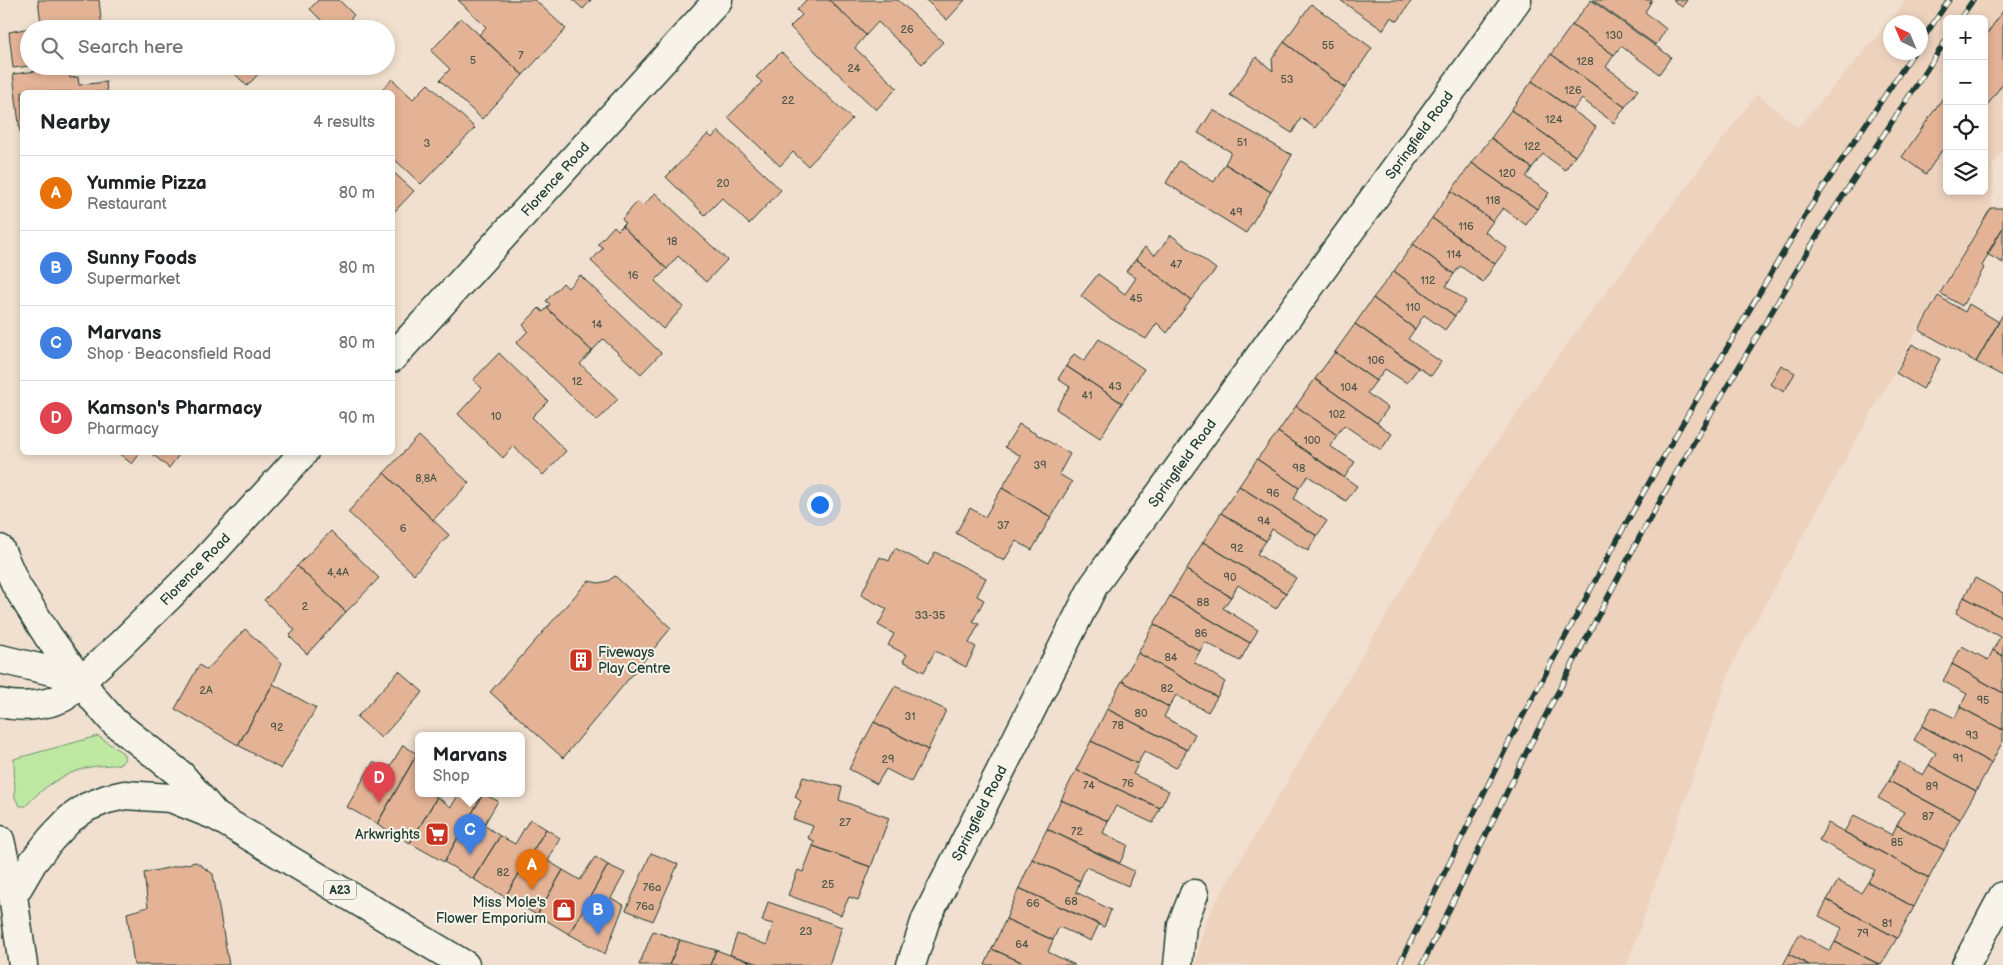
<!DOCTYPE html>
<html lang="en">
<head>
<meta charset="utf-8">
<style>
	:root { --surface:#fff; --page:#f6f6f6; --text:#202124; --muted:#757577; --line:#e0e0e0; --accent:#0f766e }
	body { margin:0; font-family:"Balsamiq Sans",sans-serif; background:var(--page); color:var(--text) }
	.controls { position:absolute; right:15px; top:15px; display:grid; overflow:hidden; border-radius:8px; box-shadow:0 2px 8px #0003 }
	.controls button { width:45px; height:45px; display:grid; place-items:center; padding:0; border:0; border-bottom:1px solid var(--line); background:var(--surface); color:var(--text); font:25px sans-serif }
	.compass { position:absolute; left:1883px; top:15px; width:45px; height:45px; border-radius:50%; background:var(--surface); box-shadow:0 2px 8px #0003; rotate:316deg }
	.you { position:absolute; left:819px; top:504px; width:18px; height:18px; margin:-12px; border:4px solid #fff; border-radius:50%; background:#1a73e8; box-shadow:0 0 0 8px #1a73e833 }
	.badge { display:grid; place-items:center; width:32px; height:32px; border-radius:50%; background:var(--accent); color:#fff; font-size:16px; font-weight:700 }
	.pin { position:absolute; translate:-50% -41px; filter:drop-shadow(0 1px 2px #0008) }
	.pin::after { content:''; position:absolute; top:26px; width:18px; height:15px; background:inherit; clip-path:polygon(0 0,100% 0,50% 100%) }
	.popup { position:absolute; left:415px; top:732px; width:110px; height:65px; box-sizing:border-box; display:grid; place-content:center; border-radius:8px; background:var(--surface); filter:drop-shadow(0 1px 4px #0005); font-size:16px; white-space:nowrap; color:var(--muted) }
	.popup b { font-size:19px; color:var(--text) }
	.popup::after { content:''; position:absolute; left:50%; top:100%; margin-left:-10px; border:10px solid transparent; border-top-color:var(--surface) }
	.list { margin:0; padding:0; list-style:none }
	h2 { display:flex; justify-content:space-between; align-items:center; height:65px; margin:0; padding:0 20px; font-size:21px }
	h2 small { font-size:16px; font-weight:400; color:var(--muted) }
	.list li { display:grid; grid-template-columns:32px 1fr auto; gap:15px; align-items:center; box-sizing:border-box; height:75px; padding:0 20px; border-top:1px solid var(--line) }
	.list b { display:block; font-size:19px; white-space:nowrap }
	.list p { margin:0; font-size:16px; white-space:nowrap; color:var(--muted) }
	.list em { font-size:16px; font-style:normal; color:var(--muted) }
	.icon { flex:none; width:28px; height:28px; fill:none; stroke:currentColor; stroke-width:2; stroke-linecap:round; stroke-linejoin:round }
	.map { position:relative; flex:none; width:2003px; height:965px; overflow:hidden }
	.search { position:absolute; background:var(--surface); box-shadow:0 2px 8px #0003; left:20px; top:20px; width:375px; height:55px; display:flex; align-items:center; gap:12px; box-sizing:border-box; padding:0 18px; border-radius:28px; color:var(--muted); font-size:19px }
	.panel { position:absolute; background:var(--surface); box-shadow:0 2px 8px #0003; left:20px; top:90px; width:375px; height:365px; border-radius:8px }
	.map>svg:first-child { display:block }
	.built { fill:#edd2be; fill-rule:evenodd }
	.green { fill:#bfe8a3; stroke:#6f926c }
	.building { fill:#e4b396; stroke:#1f3d34 }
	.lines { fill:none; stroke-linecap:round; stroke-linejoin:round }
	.minor-casing { stroke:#1f3d34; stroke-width:31 }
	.highway-casing { stroke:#1f3d34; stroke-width:31 }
	.minor { stroke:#f7f3e8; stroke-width:28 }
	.highway { stroke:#f7f3e8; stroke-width:28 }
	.rail-casing { stroke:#1f3d34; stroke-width:5.5 }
	.rail { stroke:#f7f3e8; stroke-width:4; stroke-dasharray:11; stroke-linecap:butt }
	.labels { text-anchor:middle; stroke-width:4; stroke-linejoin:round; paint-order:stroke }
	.number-label { font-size:11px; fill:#505a4c }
	.shield { fill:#f7f3e8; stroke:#60746a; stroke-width:1 }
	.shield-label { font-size:12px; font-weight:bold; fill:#1f3d34 }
	.street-label { font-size:14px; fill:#1f3d34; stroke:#f7f3e8 }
	.poi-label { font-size:14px; fill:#1f3d34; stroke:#f7f3e8; text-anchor:end }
</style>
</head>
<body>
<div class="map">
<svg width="2003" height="965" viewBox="0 0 2003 965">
	<rect width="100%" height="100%" fill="#f1e0cf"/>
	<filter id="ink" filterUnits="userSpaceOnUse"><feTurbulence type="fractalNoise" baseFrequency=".02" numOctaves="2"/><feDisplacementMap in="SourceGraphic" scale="10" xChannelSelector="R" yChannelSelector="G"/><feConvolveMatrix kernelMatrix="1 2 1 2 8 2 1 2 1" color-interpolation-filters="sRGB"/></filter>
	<g filter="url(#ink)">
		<!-- built -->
		<path class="built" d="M1905 0H2003V150L1993 164 1992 205 1938 293 1734 660 1627 965H1195L1205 923 1223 889 1451 507 1547 370 1757 94 1798 127 1877 37ZM1947 19H1984V191H1947ZM1890 22H1920V52H1890Z"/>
		<!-- green -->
		<path class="green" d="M98 736 123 753 125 758 121 764C109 766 97 765 86 768 63 774 41 788 26 806H20L15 798 14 759Z"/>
		<!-- building -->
		<path class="building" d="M38 0H99L102 29H49V26L41 23Z
			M318 0H339L354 15 341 29H330L310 9Z
			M458 0H535L566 29 523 75 479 35 486 27Z
			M573 0H591L583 9Z
			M806 0H829L866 35 855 48 897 88 876 110 790 27 802 15 797 10Z
			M829 0H898L943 42 922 64 878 22 866 35Z
			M926 0H965L947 20Z
			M1340 0H1412L1398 21 1391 17 1383 30Z
			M1591 0 1671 57 1659 74 1621 46 1614 55 1572 25Z
			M1593 0H1652L1645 12 1666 29 1656 45Z
			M1673 0H1687L1682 7Z
			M1311 4 1372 48 1345 88 1284 42Z
			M2003 11V83L1984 110V38Z
			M461 18 523 75 482 119 440 80 450 69 431 51Z
			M41 23 49 26V29H29V66L13 68 9 32 35 27Z
			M1572 25 1614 55 1606 67 1638 90 1625 107 1551 54Z
			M1284 42 1345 88 1315 128 1301 118 1292 133 1230 95 1256 57 1273 71 1272 59Z
			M781 52 852 119 808 166 793 152 780 166 728 117 762 82 756 77Z
			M1551 54 1625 107 1614 123 1582 99 1573 110 1532 81Z
			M241 66H266L247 86 234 73Z
			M69 67 70 78 78 77 79 85 106 82 107 92H22V132H20L13 74Z
			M392 79 413 99 428 84 475 128 421 184 392 157V92H380Z
			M1532 81 1596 127 1575 156 1511 110Z
			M1947 92V153L1942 150 1926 174 1902 157Z
			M1213 110 1292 155 1271 192 1225 164 1231 152 1198 133Z
			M1511 110 1575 156 1565 170 1543 154 1532 168 1491 138Z
			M718 131 781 190 749 224 722 198 705 215 666 177 708 134 712 138Z
			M1491 138 1532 168 1526 177 1549 193 1537 209 1472 163Z
			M1179 161 1214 182 1225 164 1271 192 1246 233 1166 183Z
			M1472 163 1537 209 1526 225 1503 208 1493 221 1451 191Z
			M392 171 414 191 392 214Z
			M1451 191 1493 221 1485 232 1507 248 1495 264 1432 218Z
			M655 193 727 260 706 282 678 256 667 269 622 226 625 223 622 219 638 201 643 206Z
			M1991 208H2003V227L1982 266 1984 268 1962 306 1940 293Z
			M1432 218 1495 264 1483 282 1460 266 1454 274 1413 244Z
			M614 226 618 230 622 226 667 269 655 281 683 307 663 329 591 261 603 248 598 244Z
			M2003 227V263L1987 254Z
			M1171 235 1216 269 1191 300 1136 259 1145 247 1155 255Z
			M1413 244 1454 274 1446 286 1466 301 1455 316 1394 271Z
			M1136 259 1191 300 1167 333 1157 323 1146 339 1108 317 1081 296 1098 274 1125 294 1136 278 1126 271Z
			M1394 271 1455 316 1445 330 1424 315 1415 329 1373 298Z
			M580 275 661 353 641 374 603 339 592 351 547 308 550 304 546 301 563 283 568 288Z
			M1938 296 1965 312 1969 304 1999 322 1976 362 1919 330Z
			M1373 298 1415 329 1408 339 1441 362 1431 376 1355 324Z
			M539 308 543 312 547 308 592 351 580 364 618 399 597 421 516 343 528 331 523 325Z
			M2003 314V376L1976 362Z
			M1355 324 1418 368 1407 383 1385 369 1376 381 1335 352Z
			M1099 339 1144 369 1122 403 1066 366 1074 354 1084 361Z
			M1912 344 1940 359 1923 389 1896 373Z
			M1335 352 1376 381 1367 393 1388 408 1377 423 1315 379Z
			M499 353 548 401 532 417 566 451 543 475 513 446 503 458 458 414 482 388 473 380Z
			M1781 365 1795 373 1784 392 1770 384Z
			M1066 366 1122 403 1100 438 1056 409 1070 387 1058 379Z
			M1315 379 1392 434 1381 450 1344 425 1337 435 1296 406Z
			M1296 406 1337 435 1330 446 1355 462 1344 478 1278 432Z
			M1019 424 1070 454 1059 474 1072 482 1051 517 1002 488 1021 456 1005 447Z
			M1278 432 1357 486 1346 501 1308 476 1299 488 1257 459Z
			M419 436 469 483 433 520 384 473Z
			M117 452H141L132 464Z
			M150 452H181L169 468Z
			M1257 459 1299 488 1294 499 1327 521 1317 536 1239 486Z
			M384 473 449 535 414 574 348 512Z
			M1239 486 1317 536 1308 551 1272 529 1266 541 1221 513Z
			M1002 488 1051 517 1032 550 1016 541 1004 561 956 533 970 508 985 517Z
			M1221 513 1266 541 1257 554 1296 578 1286 593 1203 542Z
			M331 531 379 578 346 612 297 566Z
			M1203 542 1286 593 1276 609 1238 585 1231 597 1186 570Z
			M895 548 928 565 935 552 986 578 977 596 984 600 973 621 979 624 969 643 976 647 966 667 935 651 924 672 903 661 907 655 888 645 894 634 878 625 887 609 861 595 880 557 889 561Z
			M297 566 346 612 307 654 289 636 295 630 264 600Z
			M1186 570 1231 597 1223 608 1258 630 1250 643 1170 596Z
			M615 576 671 628 563 758 490 692 588 581 599 583 608 581Z
			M1975 578 2003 593V618L1964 597Z
			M1170 596 1250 643 1240 661 1205 642 1200 651 1154 624Z
			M1964 597 2003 618V656L1993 650 2000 637 1956 613Z
			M1154 624 1200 651 1194 662 1225 682 1217 697 1138 653Z
			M245 629 282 663 273 684 238 745 175 709 199 665 207 670Z
			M1962 646 1988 660 1993 650 2003 656V693L1952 664Z
			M1138 653 1217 697 1208 712 1176 695 1169 707 1122 681Z
			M1952 664 2003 693V730L1960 707 1967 694 1943 681Z
			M399 671 423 692 381 738 357 717Z
			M1122 681 1169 707 1164 717 1195 734 1187 750 1107 709Z
			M273 684 316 708 281 769 238 745Z
			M895 686 946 710 928 750 874 722Z
			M1932 707 1955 718 1960 707 2003 730V741L1991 763 1922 726Z
			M1107 709 1187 750 1176 768 1144 751 1138 764 1091 741Z
			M874 722 928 750 911 782 886 769 877 784 849 769Z
			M1922 726 1991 763 1976 791 1929 765 1936 753 1914 740Z
			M1091 741 1138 764 1133 774 1169 791 1160 808 1076 770Z
			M403 745 417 754 377 824 347 807 373 762 388 770Z
			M417 754 419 755V794H431L437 797 410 843 377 824Z
			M1899 762 1923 775 1929 765 1976 791 1960 819 1889 781Z
			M1076 770 1160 808 1153 823 1116 806 1108 821 1061 800Z
			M803 777 842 787 839 800 889 818 871 867 813 846 814 841 808 838 813 826 793 819 801 801 795 797Z
			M1889 781 1960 819 1944 850 1897 825 1904 812 1878 798Z
			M459 794H483L444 862 410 843 437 797 451 807Z
			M483 794 498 801 484 825 500 836 473 879 444 862Z
			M1061 800 1108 821 1103 833 1128 845 1120 863 1047 829Z
			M1854 815 1892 835 1897 825 1944 850 1929 878 1844 832Z
			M530 819 546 829 505 897 473 879 500 836 515 844Z
			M1828 823 1929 878 1914 907 1868 882 1875 870 1819 840Z
			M546 829 560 838 548 861 563 870 537 915 505 897Z
			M1047 829 1134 871 1128 886 1086 867 1080 881 1032 859Z
			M813 846 871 867 858 900 849 897 841 915 788 895 798 870 803 872Z
			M651 853 678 864 653 921 626 910Z
			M595 857 608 865 569 934 537 915 563 870 580 880Z
			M1032 859 1080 881 1076 892 1111 910 1104 927 1019 888Z
			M196 862 213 874 229 965H134L127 913 148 907 144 873Z
			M608 865 625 873 611 898 624 905 605 954 569 934Z
			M1838 881 1861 893 1868 882 1914 907 1897 938 1827 900Z
			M1019 888 1099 924 1091 941 1059 927 1053 940 1006 919Z
			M1827 900 1897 938 1881 965 1835 942 1842 928 1819 916Z
			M768 902 842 927 829 965H762L730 955 737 934 767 945 773 924 762 921Z
			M1006 919 1053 940 1048 952 1075 965H1028L992 949Z
			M653 931 680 940 669 965H639Z
			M1799 934 1830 951 1835 942 1880 965H1809L1789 954Z
			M680 940 716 950 710 965H669Z
			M992 949 1028 965H985Z
			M716 950 730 955 749 961 747 965H710Z
			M1789 954 1809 965H1783Z
			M749 961 762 965H747Z"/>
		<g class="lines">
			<!-- minor casing -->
			<g class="minor-casing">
				<path id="minor" d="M392 358 718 0
					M0 549 16 585 48 636 94 699 114 722 181 775 216 816
					M0 659 56 672 81 681
					M0 703C20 708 45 706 64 697L122 643 202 564 304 452
					M0 840 13 896
					M911 965 926 919 1094 585 1517 0
					M1178 965 1182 925 1194 894
					M1966 965 2003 896"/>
			</g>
			<!-- highway casing -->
			<g class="highway-casing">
				<path id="highway" d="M23 965 13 896 33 862 51 839 70 819 87 807 107 799 125 795 171 798 216 816 465 965"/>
			</g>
			<!-- minor -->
			<use href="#minor" class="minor"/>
			<!-- highway -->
			<use href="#highway" class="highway"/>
			<!-- rail casing -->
			<g class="rail-casing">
				<path id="rail" d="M1960 19 1973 0
					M1920 43 1949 0
					M1399 965 1510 740 1623 529 1681 426 1809 209 1914 52
					M1422 965 1527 751 1639 538 1698 435 1825 223 1947 39"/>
			</g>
			<!-- rail -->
			<use href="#rail" class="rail"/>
		</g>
	</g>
	<!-- icons -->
	<defs>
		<g id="building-square" transform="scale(1.25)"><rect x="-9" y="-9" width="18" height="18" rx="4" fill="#c8321e" stroke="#f7f3e8"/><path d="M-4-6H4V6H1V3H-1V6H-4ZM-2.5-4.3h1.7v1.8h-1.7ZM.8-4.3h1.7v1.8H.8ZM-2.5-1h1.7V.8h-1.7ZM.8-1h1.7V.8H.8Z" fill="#fff"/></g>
		<g id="supermarket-square" transform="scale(1.25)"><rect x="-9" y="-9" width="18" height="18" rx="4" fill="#c8321e" stroke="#f7f3e8"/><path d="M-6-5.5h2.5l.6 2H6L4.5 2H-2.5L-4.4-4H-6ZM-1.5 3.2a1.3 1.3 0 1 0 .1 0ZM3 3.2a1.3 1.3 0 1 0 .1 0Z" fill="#fff"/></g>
		<g id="shop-square" transform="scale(1.25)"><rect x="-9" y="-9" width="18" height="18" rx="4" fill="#c8321e" stroke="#f7f3e8"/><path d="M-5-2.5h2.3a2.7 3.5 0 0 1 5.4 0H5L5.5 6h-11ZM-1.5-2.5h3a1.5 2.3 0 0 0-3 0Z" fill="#fff"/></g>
	</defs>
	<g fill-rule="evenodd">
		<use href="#building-square" x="581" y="660"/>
		<use href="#supermarket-square" x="437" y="834"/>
		<use href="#shop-square" x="564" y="910"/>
	</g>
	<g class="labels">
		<!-- number labels -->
		<g class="number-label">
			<text x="907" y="33">26</text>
			<text x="1614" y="39">130</text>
			<text x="1328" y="49">55</text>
			<text x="521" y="59">7</text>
			<text x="473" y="64">5</text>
			<text x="1585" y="65">128</text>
			<text x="854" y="72">24</text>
			<text x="1287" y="83">53</text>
			<text x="1573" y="94">126</text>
			<text x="788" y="104">22</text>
			<text x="1554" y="123">124</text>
			<text x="1242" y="146">51</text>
			<text x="427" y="147">3</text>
			<text x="1532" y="150">122</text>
			<text x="1507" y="177">120</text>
			<text x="723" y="187">20</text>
			<text x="1493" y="204">118</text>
			<text x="1236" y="216">49</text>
			<text x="1466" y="230">116</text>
			<text x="672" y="245">18</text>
			<text x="1454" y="258">114</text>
			<text x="1176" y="268">47</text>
			<text x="633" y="279">16</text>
			<text x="1428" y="284">112</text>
			<text x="1136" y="302">45</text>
			<text x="1413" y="311">110</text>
			<text x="597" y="328">14</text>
			<text x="1376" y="364">106</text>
			<text x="577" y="385">12</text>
			<text x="1115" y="390">43</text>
			<text x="1349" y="391">104</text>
			<text x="1087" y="399">41</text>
			<text x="1337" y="418">102</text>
			<text x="496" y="420">10</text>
			<text x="1312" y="444">100</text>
			<text x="1040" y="469">39</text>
			<text x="1299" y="472">98</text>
			<text x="426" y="482">8,8A</text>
			<text x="1273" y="497">96</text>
			<text x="1264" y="525">94</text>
			<text x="1003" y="529">37</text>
			<text x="403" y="532">6</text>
			<text x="1237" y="552">92</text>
			<text x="338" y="576">4,4A</text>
			<text x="1230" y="581">90</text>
			<text x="1203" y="606">88</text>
			<text x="305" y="610">2</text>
			<text x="930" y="619">33-35</text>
			<text x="1201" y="637">86</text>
			<text x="1171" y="661">84</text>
			<text x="1167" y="692">82</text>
			<text x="206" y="694">2A</text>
			<text x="1983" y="704">95</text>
			<text x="1141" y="717">80</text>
			<text x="910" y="720">31</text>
			<text x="1118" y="729">78</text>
			<text x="277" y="731">92</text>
			<text x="1972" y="739">93</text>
			<text x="1958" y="762">91</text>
			<text x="888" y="763">29</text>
			<text x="1128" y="787">76</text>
			<text x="1089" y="789">74</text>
			<text x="1932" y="790">89</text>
			<text x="1928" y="820">87</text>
			<text x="845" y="826">27</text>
			<text x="1077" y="835">72</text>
			<text x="1897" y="846">85</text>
			<text x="503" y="876">82</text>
			<text x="828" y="888">25</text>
			<text x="652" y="891">76a</text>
			<text x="1071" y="905">68</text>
			<text x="1033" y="907">66</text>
			<text x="645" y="910">76a</text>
			<text x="1887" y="927">81</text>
			<text x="806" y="935">23</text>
			<text x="1863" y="937">79</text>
			<text x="1022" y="948">64</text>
		</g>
		<!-- shield labels -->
		<rect class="shield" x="324" y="880.5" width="32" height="19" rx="4"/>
		<g class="shield-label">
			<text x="340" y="894">A23</text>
		</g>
		<!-- street labels -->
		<g class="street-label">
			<text transform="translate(1419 135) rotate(-54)" y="5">Springfield Road</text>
			<text transform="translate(555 179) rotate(-48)" y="5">Florence Road</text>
			<text transform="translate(1182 463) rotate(-54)" y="5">Springfield Road</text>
			<text transform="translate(195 569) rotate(-46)" y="5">Florence Road</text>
			<text transform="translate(979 813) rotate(-63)" y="5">Springfield Road</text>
		</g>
		<!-- poi labels -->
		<g class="poi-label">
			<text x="598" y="657" text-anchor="start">Fiveways<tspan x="598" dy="16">Play Centre</tspan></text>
			<text x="420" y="839">Arkwrights</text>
			<text x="546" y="907">Miss Mole's<tspan x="546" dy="16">Flower Emporium</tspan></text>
		</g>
	</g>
</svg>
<div class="controls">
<button>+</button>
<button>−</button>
<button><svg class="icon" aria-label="locate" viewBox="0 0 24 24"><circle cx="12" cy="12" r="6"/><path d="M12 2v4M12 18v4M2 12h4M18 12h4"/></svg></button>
<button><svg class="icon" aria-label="layers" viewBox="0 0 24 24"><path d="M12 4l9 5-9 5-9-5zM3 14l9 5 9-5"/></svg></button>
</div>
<svg class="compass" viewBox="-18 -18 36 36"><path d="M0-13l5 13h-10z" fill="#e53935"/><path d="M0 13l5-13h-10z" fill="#757577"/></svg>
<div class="you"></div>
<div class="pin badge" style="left:532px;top:890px;background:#e8710a">A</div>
<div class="pin badge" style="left:598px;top:935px;background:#3f7fe0">B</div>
<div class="pin badge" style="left:470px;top:855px;background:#3f7fe0">C</div>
<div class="popup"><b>Marvans</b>Shop</div>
<div class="pin badge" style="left:379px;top:803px;background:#e0444e">D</div>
<div class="search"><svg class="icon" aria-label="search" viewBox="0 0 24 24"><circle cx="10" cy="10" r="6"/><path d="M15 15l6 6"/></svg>Search here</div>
<section class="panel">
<h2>Nearby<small>4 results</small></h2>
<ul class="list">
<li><span class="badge" style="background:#e8710a">A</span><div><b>Yummie Pizza</b><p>Restaurant</p></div><em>80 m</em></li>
<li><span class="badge" style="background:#3f7fe0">B</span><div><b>Sunny Foods</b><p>Supermarket</p></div><em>80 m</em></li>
<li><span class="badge" style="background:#3f7fe0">C</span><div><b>Marvans</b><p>Shop · Beaconsfield Road</p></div><em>80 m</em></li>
<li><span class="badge" style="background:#e0444e">D</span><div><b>Kamson's Pharmacy</b><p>Pharmacy</p></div><em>90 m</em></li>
</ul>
</section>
</div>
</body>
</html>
